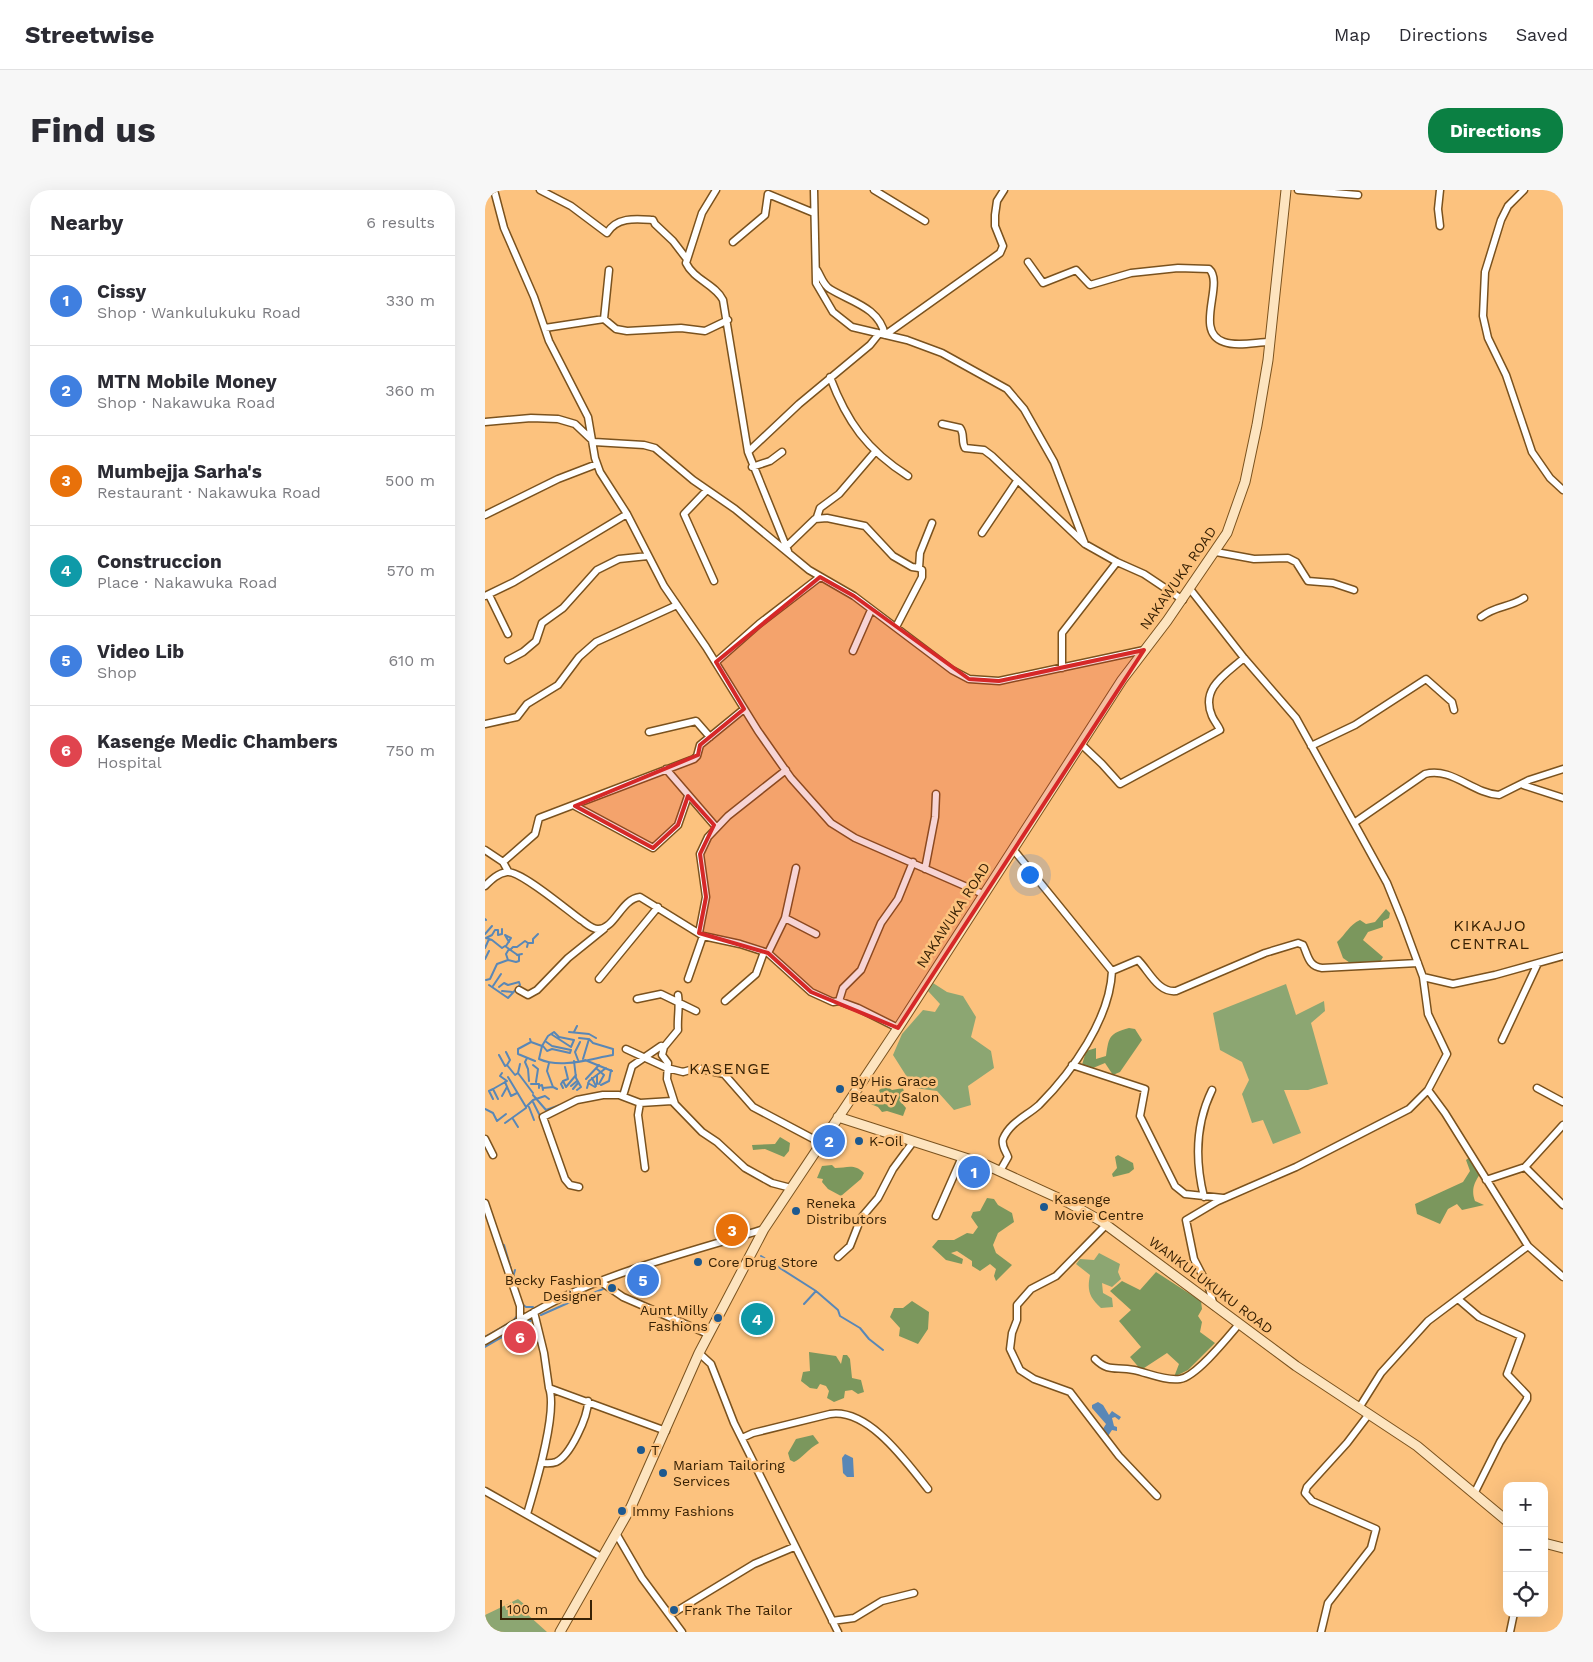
<!DOCTYPE html>
<html lang="en">
<head>
<meta charset="utf-8">
<style>
	:root { --surface:#fff; --page:#f7f7f7; --text:#2b2b33; --muted:#7c7c81; --line:#e1e1e2; --accent:#0b8043 }
	body { margin:0; font-family:"Work Sans",sans-serif; background:var(--page); color:var(--text) }
	.controls { position:absolute; right:15px; bottom:15px; display:grid; overflow:hidden; border-radius:10px; box-shadow:0 5px 20px #0002 }
	.controls button { width:45px; height:45px; display:grid; place-items:center; padding:0; border:0; border-bottom:1px solid var(--line); background:var(--surface); color:var(--text); font:25px sans-serif }
	.scale { position:absolute; left:15px; bottom:12px; width:92px; box-sizing:border-box; padding-left:5px; border:2px solid #382205; border-top:0; font-size:14px; line-height:18px; white-space:nowrap; color:#382205; -webkit-text-stroke:4px #fcc27e; paint-order:stroke }
	.you { position:absolute; left:544px; top:684px; width:18px; height:18px; margin:-12px; border:4px solid #fff; border-radius:50%; background:#1a73e8; box-shadow:0 0 0 8px #1a73e833 }
	.badge { display:grid; place-items:center; width:32px; height:32px; border-radius:50%; background:var(--accent); color:#fff; font-size:16px; font-weight:700 }
	.pin { position:absolute; translate:-50% -50%; border:2px solid #fff; box-shadow:0 1px 5px #0006 }
	.list { margin:0; padding:0; list-style:none }
	h2 { display:flex; justify-content:space-between; align-items:center; height:65px; margin:0; padding:0 20px; font-size:21px }
	h2 small { font-size:16px; font-weight:400; color:var(--muted) }
	.list li { display:grid; grid-template-columns:32px 1fr auto; gap:15px; align-items:center; box-sizing:border-box; height:90px; padding:0 20px; border-top:1px solid var(--line) }
	.list b { display:block; font-size:19px; white-space:nowrap }
	.list p { margin:0; font-size:16px; white-space:nowrap; color:var(--muted) }
	.list em { font-size:16px; font-style:normal; color:var(--muted) }
	.icon { flex:none; width:28px; height:28px; fill:none; stroke:currentColor; stroke-width:2; stroke-linecap:round; stroke-linejoin:round }
	.map { position:relative; flex:none; width:1078px; height:1442px; overflow:hidden; border-radius:20px }
	header { display:flex; align-items:center; gap:30px; box-sizing:border-box; height:70px; padding:0 25px; background:var(--surface); border-bottom:1px solid var(--line) }
	header strong { font-size:24px }
	nav { display:flex; gap:28px; margin-inline-start:auto; font-size:18px }
	.intro { display:flex; align-items:center; justify-content:space-between; box-sizing:border-box; height:120px; padding:0 30px }
	h1 { margin:0; font-size:35px }
	.button { padding:12px 22px; border-radius:20px; background:var(--accent); color:#fff; font-size:18px; font-weight:700 }
	main { display:flex; gap:30px; padding:0 30px }
	aside { flex:1; background:var(--surface); border-radius:20px; box-shadow:0 5px 20px #0002 }
	.map>svg:first-child { display:block }
	.green { fill:#8ca672 }
	.forest { fill:#7b975d }
	.water { fill:#5987b6 }
	.lines { fill:none; stroke-linecap:round; stroke-linejoin:round }
	.stream { stroke:#5987b6; stroke-width:2 }
	.street-casing { stroke:#7a521e; stroke-width:9 }
	.secondary-casing { stroke:#7a521e; stroke-width:11 }
	.street { stroke:#fff; stroke-width:6 }
	.secondary { stroke:#fde4bf; stroke-width:9 }
	.marked { fill:#d62828; fill-opacity:0.2; stroke:#d62828; stroke-width:4; stroke-linejoin:round }
	.poi-dot { fill:#1d598f; stroke:#fcc27e; stroke-width:2 }
	.labels { text-anchor:middle; stroke-width:5; stroke-linejoin:round; paint-order:stroke }
	.street-label { font-size:14px; fill:#382205; stroke:#fcc27e }
	.poi-label { font-size:14px; fill:#382205; stroke:#fcc27e; text-anchor:start }
	.quarter-label { font-size:16px; letter-spacing:1px; fill:#382205; stroke:#fcc27e }
</style>
</head>
<body>
<header>
<strong>Streetwise</strong>
<nav><a>Map</a><a>Directions</a><a>Saved</a></nav>
</header>
<div class="intro"><h1>Find us</h1><a class="button">Directions</a></div>
<main>
<aside>
<h2>Nearby<small>6 results</small></h2>
<ul class="list">
<li><span class="badge" style="background:#3f7fe0">1</span><div><b>Cissy</b><p>Shop · Wankulukuku Road</p></div><em>330 m</em></li>
<li><span class="badge" style="background:#3f7fe0">2</span><div><b>MTN Mobile Money</b><p>Shop · Nakawuka Road</p></div><em>360 m</em></li>
<li><span class="badge" style="background:#e8710a">3</span><div><b>Mumbejja Sarha's</b><p>Restaurant · Nakawuka Road</p></div><em>500 m</em></li>
<li><span class="badge" style="background:#0f9aa8">4</span><div><b>Construccion</b><p>Place · Nakawuka Road</p></div><em>570 m</em></li>
<li><span class="badge" style="background:#3f7fe0">5</span><div><b>Video Lib</b><p>Shop</p></div><em>610 m</em></li>
<li><span class="badge" style="background:#e0444e">6</span><div><b>Kasenge Medic Chambers</b><p>Hospital</p></div><em>750 m</em></li>
</ul>
</aside>
<div class="map">
<svg width="1078" height="1442" viewBox="0 0 1078 1442">
	<rect width="100%" height="100%" fill="#fcc27e"/>
	<!-- green -->
	<path class="green" d="M448 793 462 802 478 806 491 827 486 847 506 861 509 878 483 896 486 915 469 920 452 901 429 898 408 865 417 844 438 820 450 822 455 814 443 801Z
		M801 794 811 825 839 811 840 821 826 833 843 894 823 900H799L816 943 788 954 778 930 767 933 757 904 764 890 757 872 735 860 728 823Z
		M614 1063 635 1074 633 1082 636 1089 627 1097 617 1093 618 1103 627 1108 628 1117 616 1118C604 1107 602 1100 605 1085L591 1074 595 1069 609 1070Z
		M33 1409 44 1418 42 1424 62 1442H0V1425Z"/>
	<!-- forest -->
	<path class="forest" d="M901 719 905 723 904 728 898 731V737L883 742 878 750 898 767 894 774 868 775 858 768 852 752C861 744 864 735 875 730L881 734 890 732Z
		M644 838 650 839 657 850 635 882 628 885 620 873 608 878 597 875 601 861 611 858V869L621 866C624 846 624 844 644 838Z
		M401 896 407 900 418 898 420 906 416 912 421 918 418 926 402 921 397 922 393 917 383 913 387 909 396 913 402 910V906L395 903 394 900Z
		M295 947 305 953 304 961 299 967 280 959 268 960 267 955 290 954Z
		M633 965 648 973 649 979 644 983 628 987 627 984 632 978 630 967Z
		M985 967 995 984C989 993 986 1000 990 1011L999 1015 977 1020 972 1014 963 1019 955 1034 932 1024 930 1014 978 992 985 981 981 970Z
		M347 975 350 978C362 978 369 973 379 983L376 989 356 1006 343 999 337 992 338 989 332 988 337 976Z
		M502 1008 509 1009 513 1015 527 1023 529 1032 513 1043 508 1055 511 1063 527 1075 511 1091 509 1086 511 1079 505 1074 495 1081 487 1076V1071L472 1061 466 1063 478 1069 477 1074 461 1070 447 1057 453 1050H469L482 1043 488 1044 493 1037 486 1027 488 1022 495 1021Z
		M671 1082 716 1111 717 1119 713 1126 717 1132 715 1142 730 1153 703 1180 689 1187 694 1174 682 1163 656 1180 645 1167 656 1157 634 1131 646 1120 625 1101 637 1091 655 1100Z
		M427 1111 444 1122 443 1139 433 1154 414 1146 415 1138 405 1127 409 1118H418Z
		M324 1162 351 1166 356 1174 358 1165H362L365 1169 367 1188 376 1190 379 1202 373 1204 367 1200 360 1201 359 1208 349 1212 342 1208 344 1201 341 1196 335 1194 332 1199 325 1198 316 1191 318 1182 325 1181Z
		M328 1245 334 1253C324 1258 315 1270 309 1272L305 1270 303 1263 311 1249Z"/>
	<!-- water -->
	<path class="water" d="M613 1212 618 1215 624 1225 627 1221 636 1227 634 1230 630 1227 627 1228 629 1236 632 1237V1241L627 1240 623 1246 617 1247 616 1242 621 1234 607 1218V1215Z
		M360 1264 368 1268 369 1287H362L358 1283 357 1268Z"/>
	<g class="lines">
		<!-- stream -->
		<path class="stream" d="M0 729 1 730
			M17 739V744L13 745V740H10L7 745 1 748 7 750 17 758 20 756 24 759 21 764 23 770
			M0 744 7 736
			M21 756 26 748 20 745 24 752
			M42 757 43 753H48V749L53 744
			M0 758 4 749
			M25 760 28 757H32L40 751 43 753
			M32 765 37 764
			M0 769 4 761
			M1 790 5 789 12 774 23 770 31 772 34 771V766L24 759
			M4 795 23 808 35 795 34 792 23 795 19 793 14 797
			M8 796 16 784
			M17 801 27 802
			M84 842 104 844 111 848
			M89 842 92 836
			M94 848 103 849
			M45 849 46 852 57 856 54 869C76 879 104 869 128 865
			M46 852 33 859V864L50 871
			M57 856 63 846 69 842 74 847 89 850 86 857 66 844
			M58 856 62 861 67 859 85 863 86 860 67 856 60 851
			M14 865 20 876 22 875 25 870 21 862
			M42 868 40 872 43 879 44 891
			M98 869 104 849 108 853 128 859V864
			M93 870 90 862 95 852
			M100 870 127 881
			M89 871 91 888 96 897 92 900
			M64 873 62 881 68 897
			M35 874 33 883 48 903
			M22 875 30 885 33 883
			M48 875 53 879 51 892
			M80 877 83 889 78 891 81 897 91 885
			M112 879 119 885 114 894
			M23 887 41 917 48 910 60 906 64 909
			M107 888 111 896
			M101 889 114 875
			M20 892 26 906 32 903
			M103 893 110 897
			M46 894H54V898
			M112 894V885
			M116 895 124 891 126 880
			M54 896 57 895 58 900
			M86 896 92 891
			M58 898 68 897 72 899
			M78 898 76 894 78 891
			M102 898 104 891 121 878
			M88 899 93 893
			M48 905 61 920 75 915
			M17 906 22 897
			M8 909 4 901 8 899
			M13 909 8 899 22 891 15 886 17 883
			M48 912 55 926
			M44 917 49 930
			M0 919 8 923 12 931 21 924
			M28 929 33 937
			M20 933 41 918
			M19 1055 26 1079
			M276 1066 331 1101 353 1120 355 1126 375 1138 384 1149 398 1160
			M28 1087 30 1080
			M106 1104 118 1099
			M37 1114 41 1117H48
			M319 1114 331 1101
			M56 1125 101 1105
			M39 1134 49 1129
			M0 1147 28 1131 32 1126
			M0 1157 34 1137"/>
		<!-- street casing -->
		<g class="street-casing">
			<path id="street" d="M9 0 19 38 49 107 64 151 103 227 110 268 115 282 142 324 179 396 221 457 273 541 306 588 346 633 370 648 498 704
				M55 0 86 16 122 43C132 26 153 29 168 30L170 34 188 51 201 68
				M231 0 217 23 201 73C209 90 230 94 238 110L263 262
				M329 0 331 93 348 122 367 137 422 150 457 163 522 199 539 219 569 272 600 354
				M389 0 440 31
				M813 0 873 5
				M955 0 953 19 955 36
				M1039 0 1023 16 1016 30 1000 82 998 126 1003 148 1021 185 1047 262 1065 288 1078 300
				M248 52 280 25 283 4 329 23
				M543 72 558 93 591 80 605 95 646 83 693 78 724 79C740 93 708 142 739 152 752 157 772 152 785 152
				M332 80C336 86 338 95 345 99 366 112 394 117 400 145L515 63 518 56 510 36V25L512 11 519 0
				M119 129 124 80
				M60 138 119 129 131 139 142 141 196 138 220 141 243 130
				M345 187C362 232 382 260 423 286
				M0 232 46 228 73 229 90 234 109 252 159 255 170 258 208 290 250 319 324 380 369 406 467 480 484 489 514 491 659 460
				M457 234 475 238C480 244 476 251 480 258L499 260 507 266 600 354 632 372 659 384 698 410
				M267 277 285 271 297 262
				M222 300 199 324 229 391
				M0 325 73 289 112 274
				M332 327 335 318 354 304 390 262
				M497 343 532 291
				M301 357 330 329 342 328 380 336 408 366 427 377 434 378
				M303 361 263 262 314 214 385 155 393 145 392 143
				M731 362 769 369 803 368 811 372 823 391 848 393 869 400
				M705 399 759 468 811 528 869 633 902 693 917 730 938 787 943 824 962 864 943 900 924 919 811 977 733 1011 701 1030 709 1069 724 1098 729 1116
				M4 405 23 444
				M0 406 29 392 142 324
				M996 427C1011 415 1024 418 1039 408
				M411 437 437 387V380L434 378 435 363 447 333
				M368 461 386 420
				M23 470 38 462 51 451 57 433 78 418 112 380 134 369 163 366
				M231 472 274 434 335 387
				M577 478V443L632 372
				M0 534 32 527 42 514 73 495 94 467 111 452 192 415
				M164 542 211 531 225 547
				M596 554 617 574 635 594 735 540C733 535 729 531 727 526 715 498 741 484 759 468
				M826 556 870 535 941 489 967 512 969 520
				M181 579 231 637
				M1038 595 1078 608
				M90 616 168 658 193 635 203 606
				M869 633 940 584C967 577 987 603 1014 605L1044 590 1078 579
				M0 660 18 672 23 681
				M18 672 50 644 54 628 209 569 212 566 215 555 259 519
				M440 679 450 627 451 604
				M0 696C6 690 13 683 22 682 35 680 82 720 96 730 101 733 106 739 113 739 130 739 136 709 155 707L218 746 255 754 283 763 326 802 348 812 354 811 373 818 413 838
				M300 728 331 744
				M214 743 221 707 215 664 223 647 243 626 301 580
				M283 763 300 728 311 678
				M627 781 653 770C664 781 673 803 691 801L780 763 813 753 818 755C823 765 823 776 837 778L933 773
				M938 787 968 794 1010 785 1078 766
				M114 789 173 717
				M203 789 218 746
				M34 800 43 805 52 800 83 768 119 739
				M152 809 176 804 211 821
				M240 811 271 784 279 762
				M354 811 358 798 376 780 396 733 413 709 428 672
				M1017 850 1053 773
				M141 859 182 878 198 882 212 878 239 884 268 917 336 953
				M587 875 660 899 655 926 690 996 700 1004 738 1008
				M1052 898 1078 912
				M943 900 960 923 1043 1056 1078 1087
				M138 906 147 876 176 856
				M155 913 153 925 160 978
				M190 914 182 889 183 873 177 865 179 857 193 840C192 828 195 817 193 805
				M0 949 8 965
				M1040 977 1078 935
				M515 981 523 967C521 961 516 956 518 949 525 932 542 926 554 915 587 882 625 829 627 781L528 659
				M1001 990 1040 977 1078 1015
				M94 997 85 995 80 989 58 927 92 910 118 905H134L155 913 187 911 217 942 232 952 260 978 287 993 306 998
				M719 1007C710 971 710 935 727 900
				M0 1013 35 1116V1131
				M451 1026 477 967
				M621 1035 571 1086 546 1099 532 1115V1130L527 1143 525 1159 535 1180 549 1189 585 1202 634 1266 672 1306
				M353 1067 365 1056 376 1028 393 1008 408 979 428 952
				M116 1092 138 1107 223 1144
				M973 1109 994 1127 1036 1146 1022 1184 1042 1205V1209L1015 1252 989 1304
				M49 1122 59 1163 64 1198 181 1241
				M0 1151C23 1138 46 1123 70 1111 131 1080 212 1060 279 1039
				M214 1163 226 1174 249 1233 353 1442
				M610 1169C624 1183 631 1176 649 1180 663 1183 680 1191 695 1189 711 1187 743 1147 754 1134
				M874 1218 896 1183 943 1131 1043 1056
				M257 1248 268 1243 345 1224C384 1218 422 1273 443 1299
				M56 1273C61 1273 66 1274 71 1272 85 1266 103 1227 103 1211
				M0 1301 118 1368
				M42 1324C50 1297 73 1222 64 1198
				M132 1345 157 1388 197 1442
				M185 1425 269 1374 309 1357
				M347 1431 369 1428 397 1411 429 1403
				M836 1442 843 1413 886 1358 891 1339 827 1311 820 1303 822 1297 862 1253 884 1224
				M1025 1442 1029 1423"/>
		</g>
		<!-- secondary casing -->
		<g class="secondary-casing">
			<path id="secondary" d="M353 927 499 974 584 1013 616 1031 811 1176 932 1256 1022 1331
				M1059 1353 1078 1358
				M75 1442 146 1317 214 1163 279 1039 413 838 637 490 682 431 742 343 760 292 772 235 783 170 801 0"/>
		</g>
		<!-- street -->
		<use href="#street" class="street"/>
		<!-- secondary -->
		<use href="#secondary" class="secondary"/>
	</g>
	<!-- marked area -->
	<path class="marked" d="M335 387 369 406 484 489 514 491 659 460 413 838 326 802 283 763 214 743 221 707 215 664 229 635 203 606 193 635 168 658 90 616 213 565 215 555 259 519 231 472Z"/>
	<!-- markers -->
	<g class="poi-dot">
		<circle cx="355" cy="899" r="5"/>
		<circle cx="374" cy="951" r="5"/>
		<circle cx="559" cy="1017" r="5"/>
		<circle cx="311" cy="1021" r="5"/>
		<circle cx="213" cy="1072" r="5"/>
		<circle cx="127" cy="1098" r="5"/>
		<circle cx="233" cy="1128" r="5"/>
		<circle cx="156" cy="1260" r="5"/>
		<circle cx="178" cy="1283" r="5"/>
		<circle cx="137" cy="1321" r="5"/>
		<circle cx="189" cy="1420" r="5"/>
	</g>
	<g class="labels">
		<!-- street labels -->
		<g class="street-label">
			<text transform="translate(693 388) rotate(-55)" y="5">NAKAWUKA ROAD</text>
			<text transform="translate(468 725) rotate(-57)" y="5">NAKAWUKA ROAD</text>
			<text transform="translate(726 1095) rotate(37)" y="5">WANKULUKUKU ROAD</text>
		</g>
		<!-- poi labels -->
		<g class="poi-label">
			<text x="365" y="896">By His Grace<tspan x="365" dy="16">Beauty Salon</tspan></text>
			<text x="384" y="956">K-Oil</text>
			<text x="569" y="1014">Kasenge<tspan x="569" dy="16">Movie Centre</tspan></text>
			<text x="321" y="1018">Reneka<tspan x="321" dy="16">Distributors</tspan></text>
			<text x="223" y="1077">Core Drug Store</text>
			<text x="117" y="1095" text-anchor="end">Becky Fashion<tspan x="117" dy="16">Designer</tspan></text>
			<text x="223" y="1125" text-anchor="end">Aunt Milly<tspan x="223" dy="16">Fashions</tspan></text>
			<text x="166" y="1265">T</text>
			<text x="188" y="1280">Mariam Tailoring<tspan x="188" dy="16">Services</tspan></text>
			<text x="147" y="1326">Immy Fashions</text>
			<text x="199" y="1425">Frank The Tailor</text>
		</g>
		<!-- quarter labels -->
		<g class="quarter-label">
			<text x="1005" y="741">KIKAJJO<tspan x="1005" dy="18">CENTRAL</tspan></text>
			<text x="245" y="884">KASENGE</text>
		</g>
	</g>
</svg>
<div class="controls">
<button>+</button>
<button>−</button>
<button><svg class="icon" aria-label="locate" viewBox="0 0 24 24"><circle cx="12" cy="12" r="6"/><path d="M12 2v4M12 18v4M2 12h4M18 12h4"/></svg></button>
</div>
<div class="scale">100 m</div>
<div class="you"></div>
<div class="pin badge" style="left:489px;top:982px;background:#3f7fe0">1</div>
<div class="pin badge" style="left:344px;top:951px;background:#3f7fe0">2</div>
<div class="pin badge" style="left:247px;top:1040px;background:#e8710a">3</div>
<div class="pin badge" style="left:272px;top:1129px;background:#0f9aa8">4</div>
<div class="pin badge" style="left:158px;top:1090px;background:#3f7fe0">5</div>
<div class="pin badge" style="left:35px;top:1147px;background:#e0444e">6</div>
</div>
</main>
</body>
</html>
